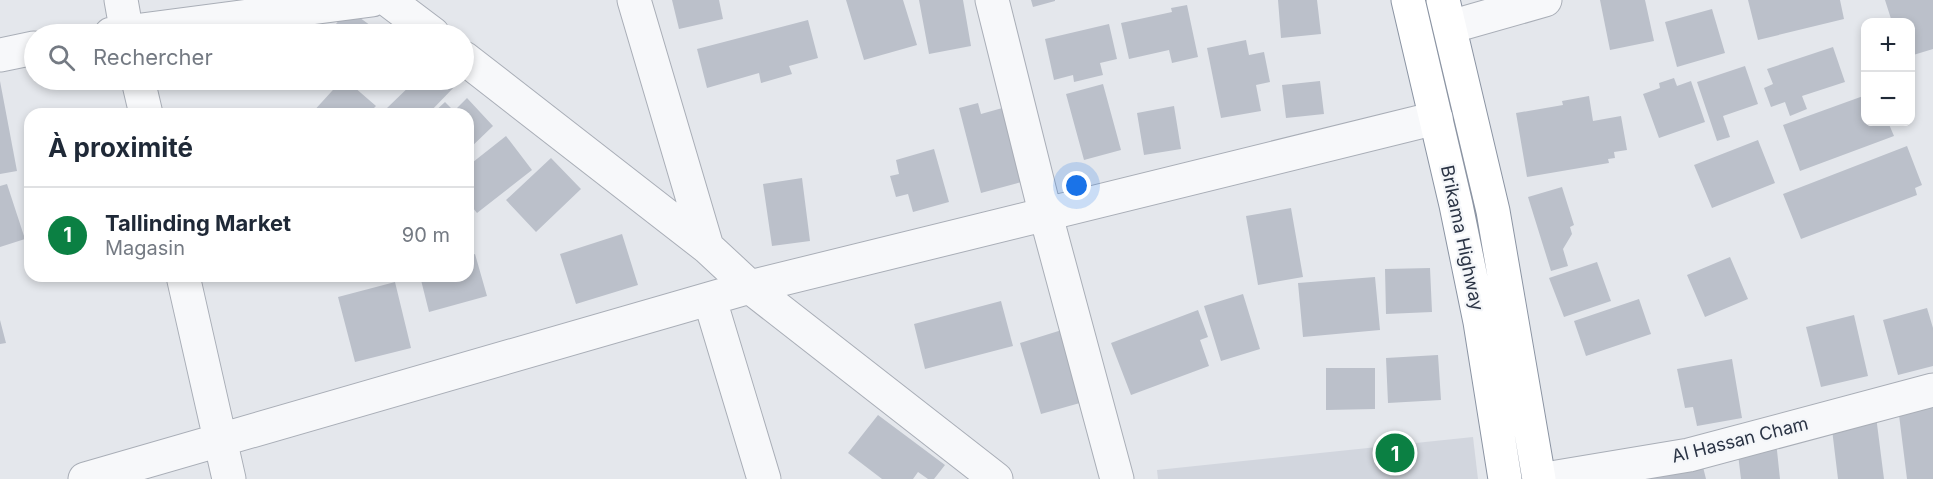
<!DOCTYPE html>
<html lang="fr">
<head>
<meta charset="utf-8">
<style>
	:root { --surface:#fff; --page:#f2f2f3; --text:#1f2937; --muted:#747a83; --line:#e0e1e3; --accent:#0b8043 }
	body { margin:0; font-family:Inter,sans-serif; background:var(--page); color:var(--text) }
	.controls { position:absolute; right:18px; top:18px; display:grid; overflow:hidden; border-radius:12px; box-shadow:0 3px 9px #0003 }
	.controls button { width:54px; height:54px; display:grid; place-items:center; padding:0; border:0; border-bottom:2px solid var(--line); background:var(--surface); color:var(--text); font:30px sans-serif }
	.you { position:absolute; left:1077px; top:186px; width:21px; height:21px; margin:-15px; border:4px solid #fff; border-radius:50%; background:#1a73e8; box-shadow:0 0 0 9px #1a73e833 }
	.badge { display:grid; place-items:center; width:39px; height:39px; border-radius:50%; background:var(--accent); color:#fff; font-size:20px; font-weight:700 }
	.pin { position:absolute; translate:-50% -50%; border:3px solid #fff; box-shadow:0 2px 6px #0006 }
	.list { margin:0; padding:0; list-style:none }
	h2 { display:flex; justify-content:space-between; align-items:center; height:78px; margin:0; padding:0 24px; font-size:26px }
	h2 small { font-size:20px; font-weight:400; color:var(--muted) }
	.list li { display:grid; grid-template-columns:39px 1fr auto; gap:18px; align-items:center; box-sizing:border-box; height:96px; padding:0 24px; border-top:2px solid var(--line) }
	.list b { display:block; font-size:22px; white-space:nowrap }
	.list p { margin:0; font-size:20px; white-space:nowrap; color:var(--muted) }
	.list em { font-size:20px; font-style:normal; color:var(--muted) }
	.icon { flex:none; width:33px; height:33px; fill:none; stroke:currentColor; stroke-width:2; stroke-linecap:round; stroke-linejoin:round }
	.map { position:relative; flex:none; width:1933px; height:479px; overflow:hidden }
	.search { position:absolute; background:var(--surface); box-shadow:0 3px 9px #0003; left:24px; top:24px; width:450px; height:66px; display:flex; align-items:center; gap:15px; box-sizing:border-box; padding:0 21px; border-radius:33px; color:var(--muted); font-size:22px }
	.panel { position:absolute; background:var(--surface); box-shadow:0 3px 9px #0003; left:24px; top:108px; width:450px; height:174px; border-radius:18px }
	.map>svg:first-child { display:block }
	.built { fill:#d2d6de }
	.building { fill:#bbc0ca }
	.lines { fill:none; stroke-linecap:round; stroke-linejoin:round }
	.minor-casing { stroke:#a9aeb7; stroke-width:35 }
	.trunk-casing { stroke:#8b94a3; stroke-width:35 }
	.minor { stroke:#f7f8fa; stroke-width:33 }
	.trunk { stroke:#fff; stroke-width:33 }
	.labels { text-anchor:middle; stroke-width:4.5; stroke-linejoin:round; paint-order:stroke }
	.street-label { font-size:18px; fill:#2b3445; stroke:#f4f6f9 }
</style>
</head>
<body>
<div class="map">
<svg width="1933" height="479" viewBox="0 0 1933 479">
	<rect width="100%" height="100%" fill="#e4e7ec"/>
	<!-- built -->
	<path class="built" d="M1473 437 1478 479H1158L1157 470Z"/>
	<!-- building -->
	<path class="building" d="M672 0H719L723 19 679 29Z
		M846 0H903L917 45 864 60Z
		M919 0H963L971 46 929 54Z
		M1031 0H1055V1L1033 7Z
		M1278 0H1317L1321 34 1281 38Z
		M1600 0H1645L1654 41 1610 50Z
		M1748 0H1840L1844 19 1758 40Z
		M1885 0H1933V49L1910 56V22H1892Z
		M1187 5 1198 57 1172 63 1169 50 1129 59 1121 23 1172 12 1171 8Z
		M348 9 382 34H328Z
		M1712 9 1725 53 1677 67 1665 22Z
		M808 20 818 58 789 66 792 74 761 83 759 73 707 88 697 49Z
		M1109 24 1117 59 1100 63 1103 75 1074 82 1073 75 1054 80 1045 39Z
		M1246 40 1249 55 1264 52 1270 82 1256 85 1261 111 1221 118 1207 48Z
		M1833 47 1845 82 1802 96 1807 109 1790 116 1785 102 1771 107 1764 88 1773 84 1767 69Z
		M1745 66 1758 104 1723 116 1730 137 1717 141 1697 82Z
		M1674 78 1677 86 1691 81 1705 122 1659 138 1643 94 1660 88 1659 83Z
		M342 80H346L376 106 368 114H311Z
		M416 80H457L459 82 428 114H393L387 108Z
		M0 81 17 171 0 174Z
		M1320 81 1324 114 1286 118 1282 85Z
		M1103 84 1121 150 1084 160 1066 94Z
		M1866 95V122H1888L1894 136 1800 171 1783 125Z
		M1589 96 1593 121 1621 116 1627 150 1614 152 1615 158 1608 159 1609 163 1527 177 1516 113 1563 105 1562 101Z
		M467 98 493 126 468 150V114H432L445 102 454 111Z
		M978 103 981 114 1013 105 1025 181 981 193 959 108Z
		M1174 106 1181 149 1144 155 1137 113Z
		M506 136 532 170 477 213 468 202V166Z
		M1758 140 1775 183 1712 208 1694 165Z
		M1907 146 1922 185 1915 188 1917 195 1801 239 1783 194Z
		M934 149 949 202 913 212 908 194 896 197 890 176 899 174 896 160Z
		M551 158 581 189 536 232 506 200Z
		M802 178 810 241 772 246 763 184Z
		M7 184 25 239 0 247V186Z
		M1562 187 1574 225 1570 227 1572 234 1563 249 1568 266 1551 271 1528 197Z
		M1291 208 1303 277 1258 285 1246 216Z
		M622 234 638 285 576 304 560 254Z
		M475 254 487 296 429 312 420 276H468V256Z
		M1730 257 1748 299 1705 317 1687 275Z
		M1597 262 1611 301 1564 317 1549 278Z
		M1430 268 1432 312 1386 314 1385 269Z
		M1375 277 1380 330 1303 337 1298 283Z
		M395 282 411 348 355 362 338 297Z
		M1243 294 1260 349 1221 361 1204 306Z
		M1639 299 1651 334 1586 356 1574 321Z
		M1001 301 1013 346 925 369 914 324Z
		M1927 308 1933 328V366L1898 375 1883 320Z
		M1198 310 1208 337 1200 340 1209 366 1131 395 1111 343Z
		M1854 315 1868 376 1821 387 1806 327Z
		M0 320 6 343 0 344Z
		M1065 329 1087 401 1041 414 1020 343Z
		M1438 355 1441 400 1388 403 1386 358Z
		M1732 359 1742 418 1697 426 1693 407 1685 408 1677 369Z
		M1326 368H1375V409L1326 410Z
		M1933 403V479H1907L1898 407Z
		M878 415 945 465 934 479H928L918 472 913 479H882L848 453Z
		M1876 416 1884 479H1838L1831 421Z
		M1776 441 1780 479H1741L1737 446Z
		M1702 463 1706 479H1648V476Z"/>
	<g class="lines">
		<!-- minor casing -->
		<g class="minor-casing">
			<path id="minor" d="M121 0 127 34
				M388 0 433 34
				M634 0 707 247
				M992 0 1045 212 1117 479
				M1450 27 1545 0
				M111 34 372 0
				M0 55 34 48
				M464 58 707 247 750 287 996 479
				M138 80 146 114
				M183 276 229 479
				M710 300 764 479
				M85 479 750 287 1436 118
				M1545 479 1689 455 1933 390"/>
		</g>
		<!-- trunk casing -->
		<g class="trunk-casing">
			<path id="trunk" d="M1408 0 1456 205 1480 322 1505 479
				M1443 0 1493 211 1539 479"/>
		</g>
		<!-- minor -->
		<use href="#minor" class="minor"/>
		<!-- trunk -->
		<use href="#trunk" class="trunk"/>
	</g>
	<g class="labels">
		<!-- street labels -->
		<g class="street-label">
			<text transform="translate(1462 238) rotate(78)" y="6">Brikama Highway</text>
			<text transform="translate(1740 440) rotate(-14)" y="6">Al Hassan Cham</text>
		</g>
	</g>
</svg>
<div class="controls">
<button>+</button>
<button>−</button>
</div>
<div class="you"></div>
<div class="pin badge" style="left:1395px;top:453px">1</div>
<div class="search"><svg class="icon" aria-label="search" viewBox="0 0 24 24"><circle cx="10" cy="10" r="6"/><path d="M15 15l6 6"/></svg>Rechercher</div>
<section class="panel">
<h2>À proximité<small></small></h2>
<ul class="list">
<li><span class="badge">1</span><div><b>Tallinding Market</b><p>Magasin</p></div><em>90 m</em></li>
</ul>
</section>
</div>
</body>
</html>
